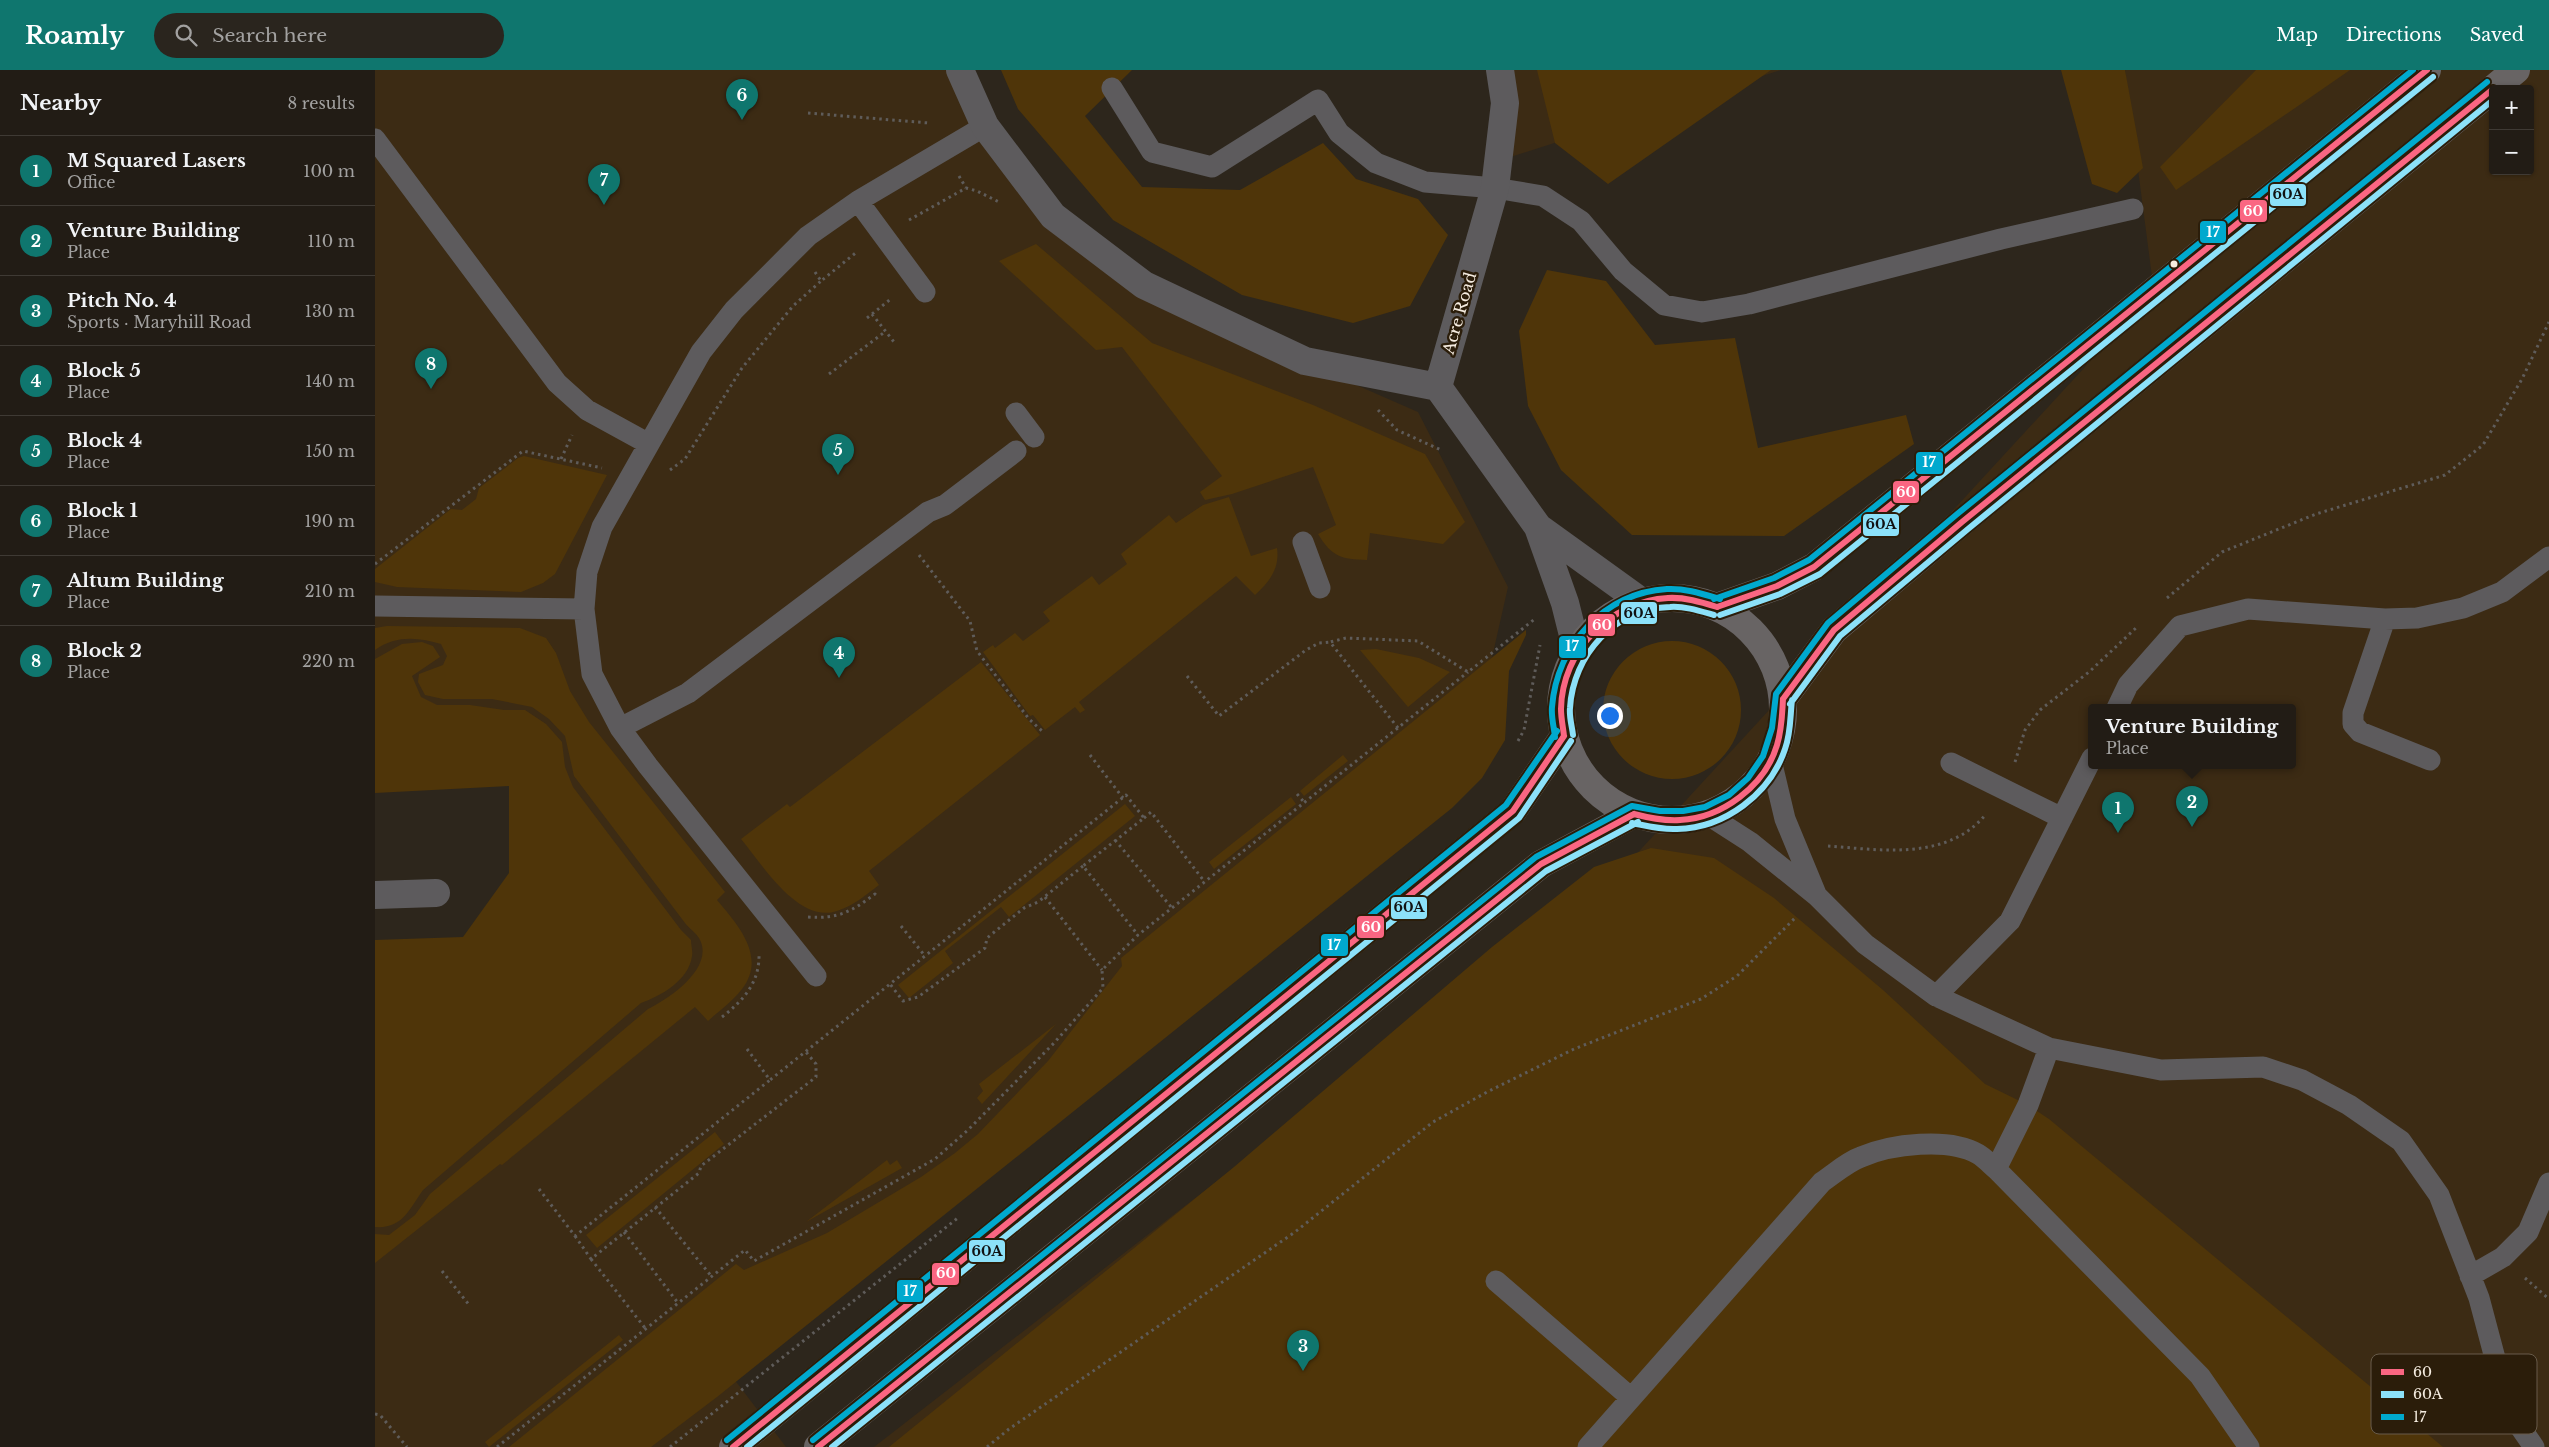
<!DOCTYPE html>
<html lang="en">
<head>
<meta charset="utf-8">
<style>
	:root { --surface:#221c15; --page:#2a251e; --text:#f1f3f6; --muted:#a2a1a0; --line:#3f3a34; --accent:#0f766e }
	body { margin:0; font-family:"Libre Baskerville",serif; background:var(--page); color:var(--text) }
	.controls { position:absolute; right:15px; top:15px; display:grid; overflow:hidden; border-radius:5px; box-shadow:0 1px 4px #0004 }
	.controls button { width:45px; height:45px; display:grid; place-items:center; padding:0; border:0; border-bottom:1px solid var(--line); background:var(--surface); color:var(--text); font:25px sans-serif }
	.you { position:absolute; left:1234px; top:645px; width:18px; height:18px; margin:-12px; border:4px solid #fff; border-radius:50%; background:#1a73e8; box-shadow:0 0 0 8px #1a73e833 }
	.badge { display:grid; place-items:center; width:32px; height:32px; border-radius:50%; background:var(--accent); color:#fff; font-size:16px; font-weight:700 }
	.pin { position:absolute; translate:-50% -41px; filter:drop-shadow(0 1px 2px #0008) }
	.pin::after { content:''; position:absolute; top:26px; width:18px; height:15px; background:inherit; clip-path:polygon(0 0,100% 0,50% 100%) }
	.popup { position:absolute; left:1713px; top:634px; width:208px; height:65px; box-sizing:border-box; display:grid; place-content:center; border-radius:5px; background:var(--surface); filter:drop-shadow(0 1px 4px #0005); font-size:16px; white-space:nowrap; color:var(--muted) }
	.popup b { font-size:19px; color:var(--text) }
	.popup::after { content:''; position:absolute; left:50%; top:100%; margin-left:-10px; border:10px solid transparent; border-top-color:var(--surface) }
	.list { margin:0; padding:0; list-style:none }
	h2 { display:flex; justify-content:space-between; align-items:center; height:65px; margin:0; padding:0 20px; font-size:21px }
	h2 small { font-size:16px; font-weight:400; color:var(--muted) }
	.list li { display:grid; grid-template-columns:32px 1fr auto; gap:15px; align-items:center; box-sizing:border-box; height:70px; padding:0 20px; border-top:1px solid var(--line) }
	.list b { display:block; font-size:19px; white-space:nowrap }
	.list p { margin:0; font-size:16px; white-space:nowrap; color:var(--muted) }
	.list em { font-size:16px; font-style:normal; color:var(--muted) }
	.icon { flex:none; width:28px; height:28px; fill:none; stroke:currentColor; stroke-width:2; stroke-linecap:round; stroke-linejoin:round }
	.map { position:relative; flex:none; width:2174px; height:1377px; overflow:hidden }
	header { display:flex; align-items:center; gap:30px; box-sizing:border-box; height:70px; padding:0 25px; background:var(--accent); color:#fff }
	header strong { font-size:24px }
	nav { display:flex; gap:28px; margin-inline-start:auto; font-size:18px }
	.search { width:350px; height:45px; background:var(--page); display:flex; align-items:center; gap:12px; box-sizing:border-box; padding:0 18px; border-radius:28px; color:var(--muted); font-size:19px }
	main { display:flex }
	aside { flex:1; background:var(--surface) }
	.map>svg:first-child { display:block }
	.built { fill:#3c2b14; fill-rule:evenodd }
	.green { fill:#4f3509 }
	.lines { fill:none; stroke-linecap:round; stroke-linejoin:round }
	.path { stroke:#5f5c5a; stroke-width:3; stroke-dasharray:2.5 4; stroke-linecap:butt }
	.service { stroke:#5d5b5d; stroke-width:21 }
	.minor { stroke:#5d5b5d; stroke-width:28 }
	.primary { stroke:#686464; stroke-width:28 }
	.bus-1-casing { stroke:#2b1d0a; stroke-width:10 }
	.bus-2-casing { stroke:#2b1d0a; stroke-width:10 }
	.bus-3-casing { stroke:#2b1d0a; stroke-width:10 }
	.bus-1 { stroke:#fa6682; stroke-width:6 }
	.bus-2 { stroke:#8ce1f9; stroke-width:6 }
	.bus-3 { stroke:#00a9ce; stroke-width:6 }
	.bus-dot { fill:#f5ece0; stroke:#2b1d0a; stroke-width:2 }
	.labels { text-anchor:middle; stroke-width:5; stroke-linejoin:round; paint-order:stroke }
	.street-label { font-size:16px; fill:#f5ece0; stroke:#2b1d0a }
	.key { fill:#2b1d0a; stroke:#685b4a; stroke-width:1 }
	.key-label { font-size:14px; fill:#f5ece0 }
	.line-badge { stroke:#2b1d0a; stroke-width:2 }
	.badge-label { font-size:14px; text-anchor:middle; font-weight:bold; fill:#fff }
	.pale-badge-label { font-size:14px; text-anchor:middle; font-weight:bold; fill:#111 }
</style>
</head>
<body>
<header>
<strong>Roamly</strong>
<div class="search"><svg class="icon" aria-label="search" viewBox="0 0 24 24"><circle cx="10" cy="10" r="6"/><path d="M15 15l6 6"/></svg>Search here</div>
<nav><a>Map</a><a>Directions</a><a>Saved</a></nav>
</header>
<main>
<aside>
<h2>Nearby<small>8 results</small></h2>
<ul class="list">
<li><span class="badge">1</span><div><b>M Squared Lasers</b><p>Office</p></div><em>100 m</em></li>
<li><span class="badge">2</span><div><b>Venture Building</b><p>Place</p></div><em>110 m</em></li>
<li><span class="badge">3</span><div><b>Pitch No. 4</b><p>Sports · Maryhill Road</p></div><em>130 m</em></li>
<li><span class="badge">4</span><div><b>Block 5</b><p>Place</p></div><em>140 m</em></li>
<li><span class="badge">5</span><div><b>Block 4</b><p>Place</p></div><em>150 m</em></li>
<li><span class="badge">6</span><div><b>Block 1</b><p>Place</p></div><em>190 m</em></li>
<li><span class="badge">7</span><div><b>Altum Building</b><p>Place</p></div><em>210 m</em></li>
<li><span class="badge">8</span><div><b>Block 2</b><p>Place</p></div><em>220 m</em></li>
</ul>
</aside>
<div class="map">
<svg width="2174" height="1377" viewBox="0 0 2174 1377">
	<rect width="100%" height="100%" fill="#2d261c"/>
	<!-- built -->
	<path class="built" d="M0 0H587L615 82 785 229 1043 342 1133 517 1092 698 333 1275 411 1377H0V1030L251 831 158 690 0 686Z
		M1125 0H1406L1123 91Z
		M1750 0H2174V1377H499L1256 790 1779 222ZM2118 19H2155V101H2118ZM1717 638H1917V696H1717Z"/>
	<!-- green -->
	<path class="green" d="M626 0H757L710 46 767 117 865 120 948 73 981 109 1043 129 1073 165 1035 236 978 253 867 225 738 150 643 39Z
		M1162 0H1396L1233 114 1180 73Z
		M1686 0H1750L1768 98 1742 123 1717 114Z
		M1881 0H1975L1801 120 1785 97Z
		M661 174 777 273 938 335 1050 384 1090 452 1068 474 995 463 992 490C966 489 957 487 943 464L961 455 938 397 857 424 830 430 825 422 847 406 747 277 721 280 624 191Z
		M1172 200 1231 211 1280 275 1360 268 1383 378 1531 345 1539 374 1409 466 1257 465 1186 400 1153 336 1144 261Z
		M149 386 232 405 180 504 168 513 146 522 22 517 0 512V499L76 439 87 440 101 429 104 418 143 388Z
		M854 427 876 486 902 478C905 499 894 512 880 525L861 506 704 632 710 640 705 643 700 637 670 660 658 645 655 646 608 582 618 575 620 578 640 563 648 571 675 551 668 542 717 506 724 515 752 494 746 484 794 445 801 453 828 435Z
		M12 556 145 558 171 568 181 583 195 621 214 652 350 822 342 830C363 855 392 887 367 919 358 931 344 941 333 951L320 937 127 1095 125 1094 0 1193V1164L14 1165 40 1145 55 1124 273 939C294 929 341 897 324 868 321 863 314 858 310 853L199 706 190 666 174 649 157 637 117 629H68L50 625 43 612 44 604 68 595 72 586 66 574C44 567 20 565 0 580V558Z
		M1151 560V565L1134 601 1130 670 1107 708 1077 738 342 1327 276 1377H134L361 1194 369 1200 452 1163 546 1107 580 1083 603 1064 673 991 747 896 746 888Z
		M1228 640a69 69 0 1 1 138 0a69 69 0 1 1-138 0Z
		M47 572 58 576 65 587 37 606 46 627 62 635H95L129 640H150L171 654 187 672 190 697 198 717 306 860 316 870C316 875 318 882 317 886 314 910 286 926 266 933L48 1120C34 1140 27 1159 0 1157V870L88 867 134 803V716L0 723V589L27 574Z
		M1001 579 1044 588 1075 602 1033 637 985 580Z
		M606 592 665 665 494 801 504 815C491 825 478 836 462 841 423 854 387 794 366 769L412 734 415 737Z
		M968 685 973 691 929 726 925 721Z
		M916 727 921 734 839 799 834 792Z
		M750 734 760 746 634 847 626 837 570 881 578 893 534 928 523 915Z
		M1276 778 1339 788 1399 828 1508 920 1610 1014 1653 1035 1674 1049 2068 1377H514L859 1097 1117 877 1219 797Z
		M681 954 607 1034 602 1028 608 1021 604 1014Z
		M340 1062 349 1074 222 1178 211 1165Z
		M512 1090 515 1095 522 1090 527 1098 431 1152Z
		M244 1265 248 1270 114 1377 110 1372Z"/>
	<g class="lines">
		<!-- path -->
		<path class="path" d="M433 43 554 53
			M584 106 591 118
			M534 150 591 118 602 121 624 132
			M440 202 446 211 483 181
			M497 244 519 272
			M492 248 517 228
			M454 304 511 261
			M1003 340 1022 360 1066 380
			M186 389 197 365
			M295 400 310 389 367 298 418 236 446 211
			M544 485 595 551 602 581 654 649 667 661
			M0 494 148 381 227 398
			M1792 528 1847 482 1941 444 2070 405 2108 375 2147 309 2174 252
			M812 606 844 646 931 580 944 573 955 572
			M1023 658 955 572 971 568 1043 571 1093 602 1161 548
			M1143 671 1149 660 1165 575
			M715 685 748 728
			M1640 692 1650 660 1665 640 1714 602 1762 557
			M922 724 929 732
			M769 748 776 742 829 811
			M740 770 797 838
			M1453 776C1506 780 1573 791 1611 744
			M708 796 663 832 649 838 612 868 610 878 543 927 528 931 515 914 751 725 769 748 708 796 763 865
			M670 827 727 900
			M433 847C463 849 476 842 500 824L503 828
			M526 856 550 886
			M347 947C369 930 385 912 384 883
			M372 979 395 1010 515 914
			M164 1119 200 1166 395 1010
			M280 1137 337 1207
			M249 1162 303 1233
			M200 1166 216 1189 324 1103 326 1096 441 1007V994L431 982
			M216 1189 270 1258
			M67 1201 95 1236
			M2150 1208 2174 1229
			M0 1344 5 1345 32 1377
			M122 1377 370 1180 379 1191 560 1089 593 1060 679 973 728 918 727 900 763 865 1093 602
			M295 1377 584 1147
			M612 1377 634 1359 920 1162 1058 1052 1112 1022 1199 979 1326 929 1362 906 1421 847"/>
		<!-- service -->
		<path class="service" d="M737 18 777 82 837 97 943 30 964 63 1001 93 1050 112 1120 118 1168 126 1206 151 1248 201 1289 235 1327 242 1374 234 1626 169 1758 139
			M0 69 182 313 212 340 274 374
			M483 131 550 222
			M641 343 659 367
			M928 472 945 518
			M0 536 209 539
			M2010 549 1978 643V654L1985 662 2055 690
			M1742 638 1753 615 1805 556 1873 539 2010 549 2042 548 2088 538 2127 522 2174 487
			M245 658 313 623 553 442 570 435 641 381
			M1396 690 1410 749 1441 824
			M1576 693 1687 748
			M1333 745 1375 772 1442 826 1490 874 1561 926 1674 978 1786 1000 1888 997 1927 1010 1974 1035 2026 1071 2064 1125 2104 1228 2134 1341 2159 1377
			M441 906 273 696 245 658 217 604 209 539 212 502 227 457 274 374 326 282 359 240 433 166 483 131 610 56
			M1561 926 1635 851 1717 688
			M1674 978 1653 1035 1621 1099 1825 1306 1874 1377
			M2095 1206 2128 1187 2153 1162 2174 1113
			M1121 1211 1255 1327
			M1213 1377 1447 1112C1459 1104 1472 1092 1486 1087 1516 1074 1574 1067 1603 1084 1610 1088 1616 1095 1621 1099"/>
		<!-- minor -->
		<path class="minor" d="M585 0 610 56 678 146 769 215 930 291 1063 317
			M1063 317 1120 118 1130 33 1125 0
			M1063 317 1163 457 1190 533 1202 581
			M1163 457 1267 532
			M0 825 61 823"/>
		<!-- primary -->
		<path class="primary" d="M2118 19 2141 0
			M1186 639a111 111 0 1 1 222 0a111 111 0 1 1-222 0Z
			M1342 537 1402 516 1439 497 2052 0
			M1408 629 1459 560 1587 452 2118 19
			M358 1377 1138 741 1189 666
			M443 1377 1166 794 1259 744"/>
		<!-- bus-1 casing -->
		<g class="bus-1-casing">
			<path id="bus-1" d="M1342 537 1402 516 1439 497 2052 0
				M1408 629 1459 560 1587 452 2118 19
				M1189 666C1188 657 1186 648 1186 639 1187 581 1235 531 1293 528 1309 527 1326 532 1342 537
				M1259 744C1274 748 1289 751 1305 750 1347 748 1390 716 1402 675 1407 659 1407 645 1408 629
				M358 1377 1138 741 1189 666
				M443 1377 1166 794 1259 744"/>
		</g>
		<!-- bus-2 casing -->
		<g class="bus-2-casing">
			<path id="bus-2" d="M1345 545 1405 524 1445 504 2058 7
				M1415 634 1465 566 1593 459 2118 30
				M1198 665C1197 656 1194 647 1195 638 1198 585 1240 538 1295 537 1310 536 1325 541 1339 545
				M1257 753C1272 756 1287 760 1302 759 1350 758 1395 724 1410 679 1416 663 1415 647 1417 630
				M372 1377 1144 748 1196 671
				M457 1377 1171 801 1263 752"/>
		</g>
		<!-- bus-3 casing -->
		<g class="bus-3-casing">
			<path id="bus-3" d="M1339 529 1399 508 1434 490 2038 0
				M1180 667C1179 657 1176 647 1177 637 1182 575 1229 523 1292 519 1310 518 1328 524 1345 529
				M352 1370 1131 735 1182 661
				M438 1370 1161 787 1257 736 1285 741H1308L1330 737 1354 725 1373 708 1388 686 1397 658 1401 624 1453 553 1581 445 2112 12"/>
		</g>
		<!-- bus-1 -->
		<use href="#bus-1" class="bus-1"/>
		<!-- bus-2 -->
		<use href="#bus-2" class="bus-2"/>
		<!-- bus-3 -->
		<use href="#bus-3" class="bus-3"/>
	</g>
	<!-- markers -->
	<circle class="bus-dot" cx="1799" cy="194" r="4.5"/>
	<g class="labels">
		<!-- street labels -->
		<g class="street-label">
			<text transform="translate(1084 243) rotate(-74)" y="6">Acre Road</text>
		</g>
	</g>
	<!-- legend -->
	<rect x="1996" y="1284" width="166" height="80" rx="8" class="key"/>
	<rect x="2006" y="1299" width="23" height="6" fill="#fa6682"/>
	<rect x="2006" y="1321" width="23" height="7" fill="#8ce1f9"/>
	<rect x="2006" y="1344" width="23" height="6" fill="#00a9ce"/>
	<g class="key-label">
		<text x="2038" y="1307">60</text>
		<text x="2038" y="1329">60A</text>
		<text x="2038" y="1352">17</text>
	</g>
	<g class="line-badge">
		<rect x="1894" y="113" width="38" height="24" rx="5" fill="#8ce1f9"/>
		<rect x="1864" y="129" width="29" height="24" rx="5" fill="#fa6682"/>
		<rect x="1824" y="150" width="28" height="24" rx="5" fill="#00a9ce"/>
		<rect x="1540" y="381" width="29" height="24" rx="5" fill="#00a9ce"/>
		<rect x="1517" y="410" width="28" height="24" rx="5" fill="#fa6682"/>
		<rect x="1487" y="443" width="38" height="24" rx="5" fill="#8ce1f9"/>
		<rect x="1245" y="531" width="38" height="24" rx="5" fill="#8ce1f9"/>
		<rect x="1212" y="543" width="29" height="24" rx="5" fill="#fa6682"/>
		<rect x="1183" y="565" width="29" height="24" rx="5" fill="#00a9ce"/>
		<rect x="1015" y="826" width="38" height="24" rx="5" fill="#8ce1f9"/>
		<rect x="981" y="845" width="29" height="24" rx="5" fill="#fa6682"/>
		<rect x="945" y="863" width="29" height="24" rx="5" fill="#00a9ce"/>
		<rect x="593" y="1169" width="38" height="24" rx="5" fill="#8ce1f9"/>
		<rect x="556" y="1192" width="29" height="24" rx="5" fill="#fa6682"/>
		<rect x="521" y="1209" width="28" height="24" rx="5" fill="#00a9ce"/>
	</g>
	<g class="badge-label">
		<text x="1878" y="146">60</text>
		<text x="1838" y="167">17</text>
		<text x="1554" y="397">17</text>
		<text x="1531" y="427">60</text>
		<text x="1227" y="560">60</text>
		<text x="1197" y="581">17</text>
		<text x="996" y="862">60</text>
		<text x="959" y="880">17</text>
		<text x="571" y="1208">60</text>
		<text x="535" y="1226">17</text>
	</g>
	<g class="pale-badge-label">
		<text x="1913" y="129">60A</text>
		<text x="1506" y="459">60A</text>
		<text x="1264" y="548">60A</text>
		<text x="1034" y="842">60A</text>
		<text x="612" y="1186">60A</text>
	</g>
</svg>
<div class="controls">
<button>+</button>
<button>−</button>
</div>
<div class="you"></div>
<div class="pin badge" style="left:1743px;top:763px">1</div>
<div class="pin badge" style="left:1817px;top:757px">2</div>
<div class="popup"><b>Venture Building</b>Place</div>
<div class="pin badge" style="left:928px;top:1301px">3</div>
<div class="pin badge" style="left:464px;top:608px">4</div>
<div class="pin badge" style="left:463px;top:405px">5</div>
<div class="pin badge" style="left:367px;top:50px">6</div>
<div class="pin badge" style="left:229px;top:135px">7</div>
<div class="pin badge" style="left:56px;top:319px">8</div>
</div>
</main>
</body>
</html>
